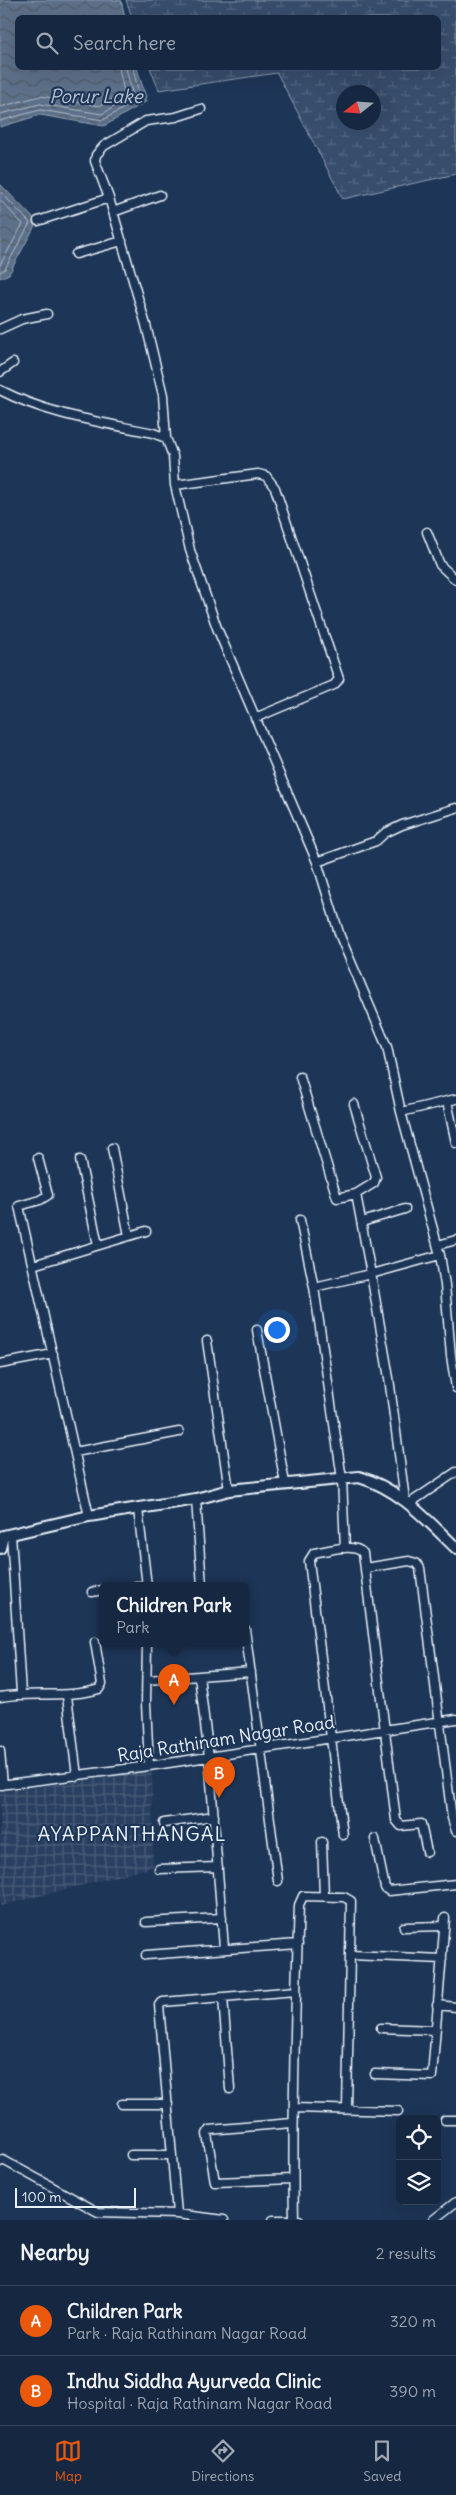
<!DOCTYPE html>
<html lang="en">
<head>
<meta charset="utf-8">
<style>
	:root { --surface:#162841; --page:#1f3048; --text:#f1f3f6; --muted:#9ea6b1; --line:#35445a; --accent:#ea580c }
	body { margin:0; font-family:Delius,sans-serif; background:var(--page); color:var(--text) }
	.controls { position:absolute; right:15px; bottom:15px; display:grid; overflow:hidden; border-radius:8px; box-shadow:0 5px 20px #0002 }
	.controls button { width:45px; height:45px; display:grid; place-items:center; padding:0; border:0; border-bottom:1px solid var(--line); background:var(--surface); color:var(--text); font:25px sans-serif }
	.compass { position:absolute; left:336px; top:85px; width:45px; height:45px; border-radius:50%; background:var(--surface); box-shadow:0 5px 20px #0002; rotate:253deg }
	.scale { position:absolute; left:15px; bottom:12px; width:121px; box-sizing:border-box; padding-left:5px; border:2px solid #e8f1f8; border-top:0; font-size:14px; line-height:18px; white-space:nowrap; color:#e8f1f8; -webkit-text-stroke:4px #1d3557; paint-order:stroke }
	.you { position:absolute; left:276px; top:1329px; width:18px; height:18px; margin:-12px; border:4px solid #fff; border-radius:50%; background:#1a73e8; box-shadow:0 0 0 8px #1a73e833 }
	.badge { display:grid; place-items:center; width:32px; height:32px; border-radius:50%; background:var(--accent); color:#fff; font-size:16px; font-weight:700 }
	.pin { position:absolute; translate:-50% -41px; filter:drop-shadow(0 1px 2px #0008) }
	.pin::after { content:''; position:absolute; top:26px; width:18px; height:15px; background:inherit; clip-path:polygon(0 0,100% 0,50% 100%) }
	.popup { position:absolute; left:99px; top:1582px; width:150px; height:65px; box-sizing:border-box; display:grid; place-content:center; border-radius:8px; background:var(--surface); filter:drop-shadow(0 1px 4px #0005); font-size:16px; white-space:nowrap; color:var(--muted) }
	.popup b { font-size:19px; color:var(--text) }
	.popup::after { content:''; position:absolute; left:50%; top:100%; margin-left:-10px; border:10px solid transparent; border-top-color:var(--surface) }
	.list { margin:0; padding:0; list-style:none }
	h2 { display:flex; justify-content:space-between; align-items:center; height:65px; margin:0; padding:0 20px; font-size:21px }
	h2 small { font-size:16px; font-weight:400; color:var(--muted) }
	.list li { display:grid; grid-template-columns:32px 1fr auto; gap:15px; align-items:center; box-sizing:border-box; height:70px; padding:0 20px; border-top:1px solid var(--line) }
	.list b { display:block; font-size:19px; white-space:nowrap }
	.list p { margin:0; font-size:16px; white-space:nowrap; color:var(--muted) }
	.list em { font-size:16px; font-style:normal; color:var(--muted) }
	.icon { flex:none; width:28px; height:28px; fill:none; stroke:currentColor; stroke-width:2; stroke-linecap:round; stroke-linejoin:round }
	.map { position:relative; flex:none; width:456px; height:2220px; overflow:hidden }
	.search { position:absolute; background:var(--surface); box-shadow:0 5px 20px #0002; left:15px; right:15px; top:15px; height:55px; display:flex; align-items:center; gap:12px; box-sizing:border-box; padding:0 18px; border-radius:8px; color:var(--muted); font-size:19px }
	.sheet { height:205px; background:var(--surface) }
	nav { display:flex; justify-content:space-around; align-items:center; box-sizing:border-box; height:70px; border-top:1px solid var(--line); background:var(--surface); font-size:14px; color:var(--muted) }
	nav a { display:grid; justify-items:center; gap:2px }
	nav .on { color:var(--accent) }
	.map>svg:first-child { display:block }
	.industrial { fill:url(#industrial-grid) }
	.wetland { fill:url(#wetland-marsh); stroke:#909fb2; fill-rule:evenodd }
	.water { fill:url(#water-waves); stroke:#95a4b5 }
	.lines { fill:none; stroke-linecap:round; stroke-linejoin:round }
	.shore { stroke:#b0bdcc; stroke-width:1 }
	.minor-casing { stroke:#e8f1f8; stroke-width:11 }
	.tertiary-casing { stroke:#e8f1f8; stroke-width:14 }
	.minor { stroke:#1d3557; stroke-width:8 }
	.tertiary { stroke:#1d3557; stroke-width:10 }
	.labels { text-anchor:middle; stroke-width:4.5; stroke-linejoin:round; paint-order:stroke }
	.street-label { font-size:18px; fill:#e8f1f8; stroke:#1d3557 }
	.water-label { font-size:19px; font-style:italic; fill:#b7c4d1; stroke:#1d3557 }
	.quarter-label { font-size:20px; letter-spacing:1px; fill:#e8f1f8; stroke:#1d3557 }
</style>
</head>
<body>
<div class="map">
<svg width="456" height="2220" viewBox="0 0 456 2220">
	<defs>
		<pattern id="industrial-grid" width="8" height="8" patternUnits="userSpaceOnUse" patternTransform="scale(1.25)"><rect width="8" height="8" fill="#2a4162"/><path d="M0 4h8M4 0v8" fill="none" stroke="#495d79"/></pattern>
		<pattern id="wetland-marsh" width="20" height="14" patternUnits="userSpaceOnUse" patternTransform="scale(1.25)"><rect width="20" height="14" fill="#374d6c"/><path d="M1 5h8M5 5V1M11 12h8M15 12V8" fill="none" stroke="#546782"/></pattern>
		<pattern id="water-waves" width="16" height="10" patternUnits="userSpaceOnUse" patternTransform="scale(1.25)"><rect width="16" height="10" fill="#5d7089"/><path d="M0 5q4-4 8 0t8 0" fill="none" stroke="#505a66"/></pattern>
	</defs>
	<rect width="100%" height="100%" fill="#1d3557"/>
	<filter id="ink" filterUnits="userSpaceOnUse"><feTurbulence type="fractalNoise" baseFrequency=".02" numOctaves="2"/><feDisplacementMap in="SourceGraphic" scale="10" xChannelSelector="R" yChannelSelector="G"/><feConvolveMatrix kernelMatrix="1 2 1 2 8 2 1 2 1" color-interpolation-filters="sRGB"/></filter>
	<g filter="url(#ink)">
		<!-- industrial -->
		<path class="industrial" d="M152 1771 153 1867 0 1906V1792Z"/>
		<!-- wetland -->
		<path class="wetland" d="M126 0H456V174L343 199 277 73 159 90 150 68H438V18L132 17ZM344 92H374V122H344Z"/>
		<!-- water -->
		<path class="water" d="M0 0H121L125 17 18 18V68H137L147 101 104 126 40 115 0 127Z
			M0 184 37 222 9 274 0 278Z"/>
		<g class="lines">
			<!-- shore -->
			<path class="shore" d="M0 107 40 96 100 106 124 92 119 68
				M0 114 40 104 102 114 133 96 126 68
				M0 121 40 110 103 120 140 99 133 68
				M0 191 30 223 5 269 0 272
				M0 200 23 224 0 265"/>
			<!-- minor casing -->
			<g class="minor-casing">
				<path id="minor" d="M201 109 176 117 146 121 104 146 96 155 95 161 109 198 146 325 163 395 166 438 173 456 175 485 190 550 217 628 317 862 340 936 387 1047 401 1112 440 1255 445 1285 451 1356 456 1388
					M113 212 160 195
					M38 221 109 198
					M76 254 122 241
					M0 329 22 319 47 314
					M0 372 13 363
					M0 390C48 415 101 422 153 433L166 438
					M175 485 258 474 266 476 275 488 339 679 334 685 255 718
					M427 532 440 565 456 580
					M317 862 376 841 385 833 402 825 456 808
					M300 1077 337 1198 356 1194 371 1274 314 1287
					M456 1099 447 1101 456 1143
					M354 1104 376 1177 374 1183 356 1194
					M401 1112 447 1101
					M112 1148 129 1236
					M38 1158 48 1195 40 1200 19 1206 89 1516
					M80 1160 98 1245
					M300 1220 314 1287 342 1479 345 1548
					M362 1222 405 1209
					M438 1245 456 1240
					M33 1265 146 1231
					M257 1330 285 1483
					M207 1341 229 1490
					M0 1364 53 1354
					M75 1452 179 1432
					M196 1499 202 1586
					M405 1500 389 1378 371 1274 440 1255
					M410 1503 456 1472
					M138 1509 147 1586
					M11 1534 21 1693
					M365 1568 409 1561 416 1563 420 1568 452 1818 456 1831
					M136 1586 147 1585
					M92 1592 103 1590
					M245 1629 278 1881
					M147 1644 146 1703 149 1766
					M199 1676 209 1757 224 1948
					M147 1680 251 1672
					M67 1696 77 1776
					M0 1697C33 1691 66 1699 99 1689L102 1684 95 1642
					M0 1751 3 1785
					M0 1785 149 1766 456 1719
					M164 1823 214 1816
					M343 1835 309 1561 314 1553C326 1551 354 1542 363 1553L396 1820 401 1826 421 1824 427 1852
					M375 1839 385 1888 389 1891 456 1884
					M322 1842 324 1896
					M159 1869 218 1867
					M146 1922 222 1918
					M404 1927 444 1926
					M146 1955 298 1944
					M351 1955 442 1959
					M223 1997 230 2089
					M437 2005 456 2007
					M381 2028 435 2030
					M375 2074 432 2076 445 1918
					M122 2104H168
					M294 2108 398 2111
					M445 2120H456
					M292 2123 209 2130 207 2134 215 2182 293 2179
					M131 2155H172
					M0 2162 3 2160 98 2212 177 2214 224 2220
					M177 2214 159 2005 163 2002 296 1991
					M294 2219C292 2114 295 2010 299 1905L303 1896 344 1897 351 1901 347 2109
					M273 2220H299
					M433 2220 456 2202"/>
			</g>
			<!-- tertiary casing -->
			<g class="tertiary-casing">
				<path id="tertiary" d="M3 1536 89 1516 196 1499 229 1490 359 1477C400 1489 426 1519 456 1548
					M0 1548 3 1536"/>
			</g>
			<!-- minor -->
			<use href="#minor" class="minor"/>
			<!-- tertiary -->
			<use href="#tertiary" class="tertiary"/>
		</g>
	</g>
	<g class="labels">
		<!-- street labels -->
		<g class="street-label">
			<text transform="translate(226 1739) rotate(-9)" y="6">Raja Rathinam Nagar Road</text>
		</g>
		<!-- water labels -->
		<g class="water-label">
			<text x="96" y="103">Porur Lake</text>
		</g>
		<!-- quarter labels -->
		<g class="quarter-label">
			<text x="132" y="1841">AYAPPANTHANGAL</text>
		</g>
	</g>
</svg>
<div class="controls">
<button><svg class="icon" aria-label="locate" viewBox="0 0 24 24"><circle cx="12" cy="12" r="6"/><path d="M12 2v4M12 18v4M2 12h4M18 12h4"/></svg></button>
<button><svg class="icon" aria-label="layers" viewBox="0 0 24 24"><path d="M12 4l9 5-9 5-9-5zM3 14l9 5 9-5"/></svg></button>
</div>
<svg class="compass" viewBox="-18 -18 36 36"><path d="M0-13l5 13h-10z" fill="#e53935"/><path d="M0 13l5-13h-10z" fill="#9ea6b1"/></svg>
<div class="scale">100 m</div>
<div class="you"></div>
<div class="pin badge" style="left:174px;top:1705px">A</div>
<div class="popup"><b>Children Park</b>Park</div>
<div class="pin badge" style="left:219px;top:1798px">B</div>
<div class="search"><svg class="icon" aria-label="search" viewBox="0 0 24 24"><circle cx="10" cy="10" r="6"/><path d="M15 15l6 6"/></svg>Search here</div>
</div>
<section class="sheet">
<h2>Nearby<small>2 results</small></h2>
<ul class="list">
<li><span class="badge">A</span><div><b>Children Park</b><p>Park · Raja Rathinam Nagar Road</p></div><em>320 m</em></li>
<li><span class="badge">B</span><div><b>Indhu Siddha Ayurveda Clinic</b><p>Hospital · Raja Rathinam Nagar Road</p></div><em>390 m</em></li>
</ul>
</section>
<nav>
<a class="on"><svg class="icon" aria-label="map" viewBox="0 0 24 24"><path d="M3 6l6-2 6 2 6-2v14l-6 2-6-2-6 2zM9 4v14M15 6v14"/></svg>Map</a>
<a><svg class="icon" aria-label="directions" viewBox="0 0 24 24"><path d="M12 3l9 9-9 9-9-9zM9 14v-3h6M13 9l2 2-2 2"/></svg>Directions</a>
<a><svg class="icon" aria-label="saved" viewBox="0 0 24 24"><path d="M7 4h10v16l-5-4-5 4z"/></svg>Saved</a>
</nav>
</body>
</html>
